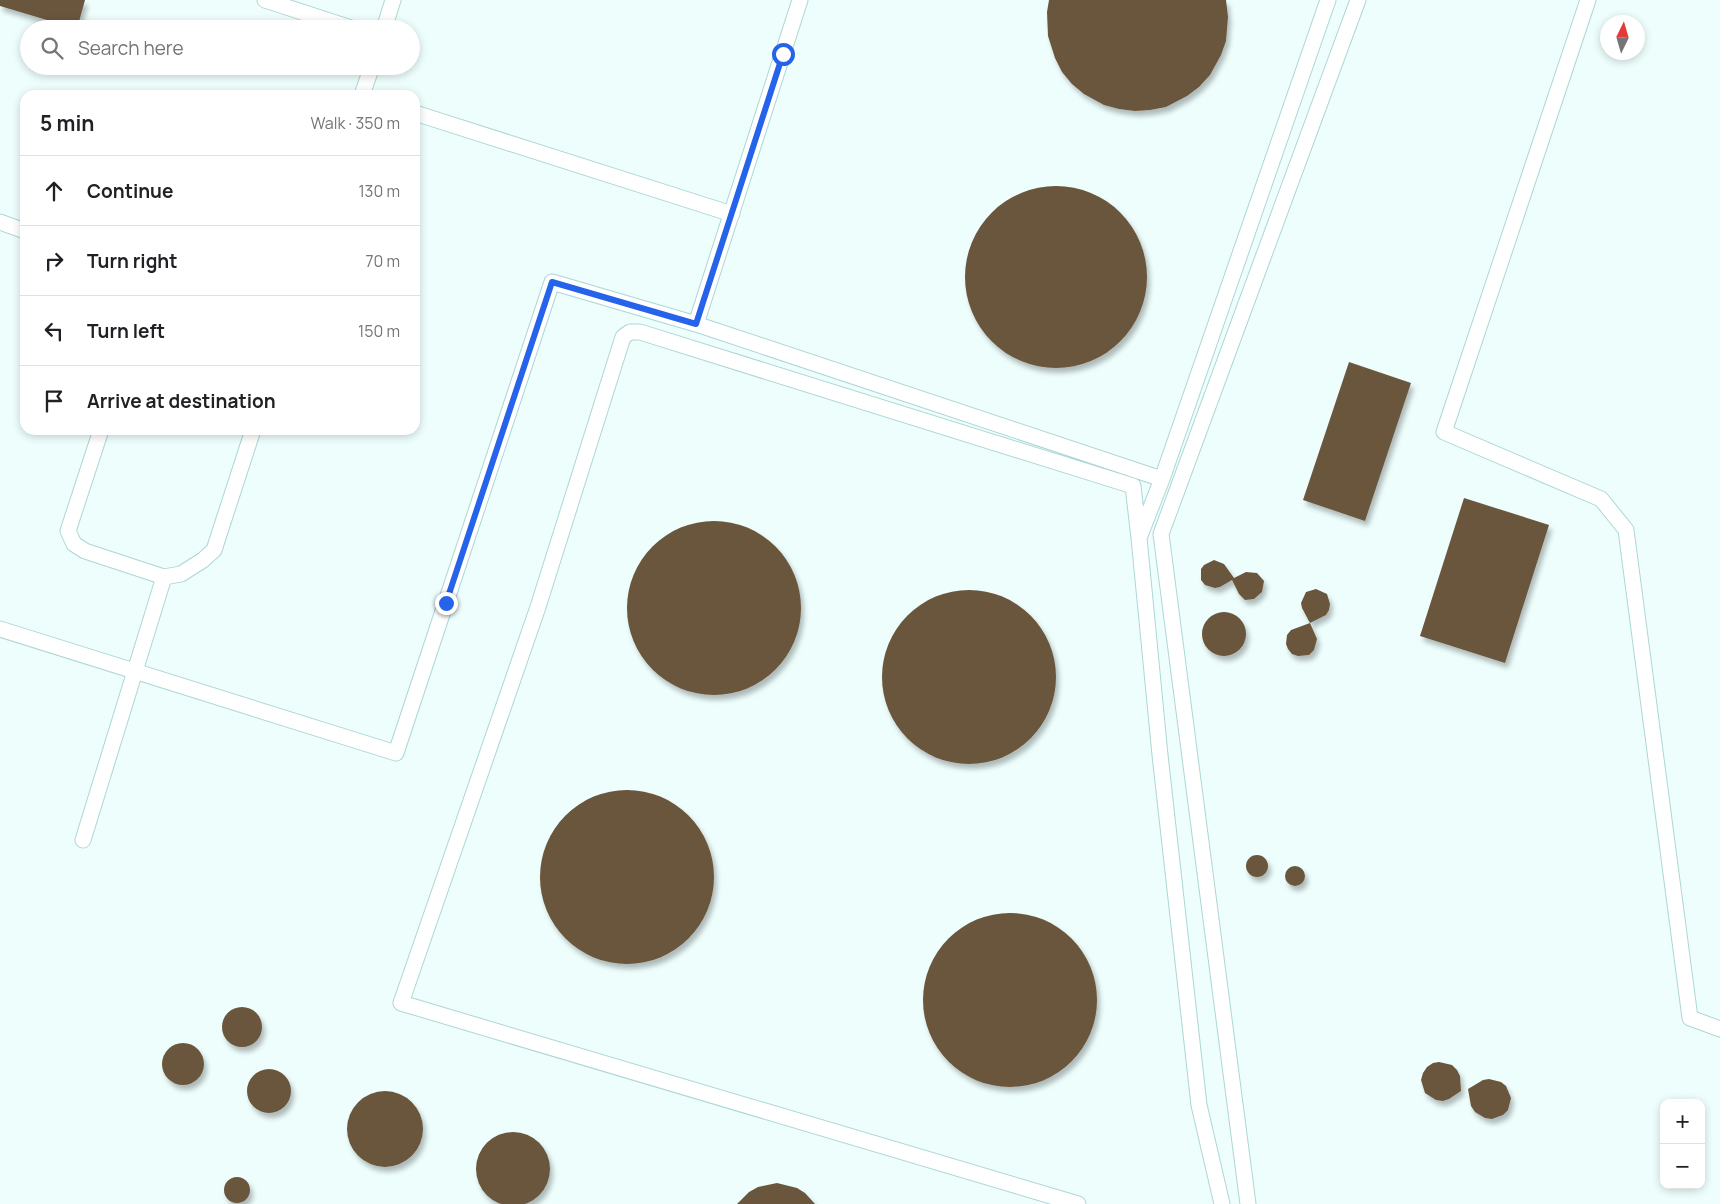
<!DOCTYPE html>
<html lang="en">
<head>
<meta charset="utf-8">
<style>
	:root { --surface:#fff; --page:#f2f2f2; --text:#202124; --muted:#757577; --line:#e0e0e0 }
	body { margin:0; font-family:Manrope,sans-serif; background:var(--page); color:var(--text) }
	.controls { position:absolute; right:15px; bottom:15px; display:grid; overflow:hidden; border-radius:10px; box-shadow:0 2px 8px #0003 }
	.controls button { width:45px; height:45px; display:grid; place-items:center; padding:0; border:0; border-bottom:1px solid var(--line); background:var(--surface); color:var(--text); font:25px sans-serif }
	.compass { position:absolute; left:1600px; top:15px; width:45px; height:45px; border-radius:50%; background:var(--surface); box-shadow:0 2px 8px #0003; rotate:5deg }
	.stop { position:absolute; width:15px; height:15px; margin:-11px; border:4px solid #2563eb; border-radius:50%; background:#fff }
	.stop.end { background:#2563eb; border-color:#fff; box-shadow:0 1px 5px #0008 }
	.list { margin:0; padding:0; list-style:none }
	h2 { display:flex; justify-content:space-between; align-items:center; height:65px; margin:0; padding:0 20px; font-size:21px }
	h2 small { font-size:16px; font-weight:400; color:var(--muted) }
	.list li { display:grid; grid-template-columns:32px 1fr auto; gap:15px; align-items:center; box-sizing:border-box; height:70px; padding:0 20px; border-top:1px solid var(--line) }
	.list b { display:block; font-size:19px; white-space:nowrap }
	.list em { font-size:16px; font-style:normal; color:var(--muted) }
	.icon { flex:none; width:28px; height:28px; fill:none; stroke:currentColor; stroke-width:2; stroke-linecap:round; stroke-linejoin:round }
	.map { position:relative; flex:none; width:1720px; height:1204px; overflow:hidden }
	.search { position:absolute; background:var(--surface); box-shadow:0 2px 8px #0003; left:20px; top:20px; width:400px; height:55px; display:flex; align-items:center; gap:12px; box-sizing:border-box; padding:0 18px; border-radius:28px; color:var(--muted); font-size:19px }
	.panel { position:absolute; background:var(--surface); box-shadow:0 2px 8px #0003; left:20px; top:90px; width:400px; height:345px; border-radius:15px }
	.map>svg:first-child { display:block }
	.building { fill:#6b563e; filter:url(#shadow) }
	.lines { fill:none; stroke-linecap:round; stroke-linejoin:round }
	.minor-casing { stroke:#abd7d5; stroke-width:17 }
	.minor { stroke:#fff; stroke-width:15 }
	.route { stroke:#2563eb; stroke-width:6 }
</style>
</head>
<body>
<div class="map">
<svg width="1720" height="1204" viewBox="0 0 1720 1204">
	<defs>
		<filter id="shadow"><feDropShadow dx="3" dy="5" stdDeviation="2.5" flood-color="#0004"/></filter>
	</defs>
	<rect width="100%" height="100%" fill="#edfefd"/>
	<!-- building -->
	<path class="building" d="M0 0H85L77 29 0 6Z
		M1049 0H1226L1228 17 1226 41 1221 55 1210 75 1199 87 1187 96 1166 107 1150 110 1135 111 1119 109 1104 105 1084 94 1072 84 1062 72 1055 58 1048 36 1047 12Z
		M965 277a91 91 0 1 1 182 0a91 91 0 1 1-182 0Z
		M1349 362 1411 383 1365 521 1303 500Z
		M1464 498 1549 525 1505 663 1420 636Z
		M627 608a87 87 0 1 1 174 0a87 87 0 1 1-174 0Z
		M1214 560 1224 564 1234 578 1246 572 1257 573 1264 581 1262 592 1254 599 1245 600 1239 594 1232 580 1220 587 1215 588 1205 585 1201 580V569L1204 565Z
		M1316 589 1327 594 1330 604 1329 610 1326 615 1310 623 1317 639 1314 650 1309 655 1298 656 1292 654 1288 649 1286 644 1287 635 1291 630 1310 623 1302 608 1301 603 1306 592Z
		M882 677a87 87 0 1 1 174 0a87 87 0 1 1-174 0Z
		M1202 634a22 22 0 1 1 44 0a22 22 0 1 1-44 0Z
		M540 877a87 87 0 1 1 174 0a87 87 0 1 1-174 0Z
		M1246 866a11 11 0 1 1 22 0a11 11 0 1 1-22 0Z
		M1285 876a10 10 0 1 1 20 0a10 10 0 1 1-20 0Z
		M923 1000a87 87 0 1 1 174 0a87 87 0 1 1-174 0Z
		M222 1027a20 20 0 1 1 40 0a20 20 0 1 1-40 0Z
		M162 1064a21 21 0 1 1 42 0a21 21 0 1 1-42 0Z
		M1439 1062 1452 1065 1457 1070 1460 1076 1461 1091 1449 1099 1443 1101 1436 1100 1425 1093 1421 1080 1423 1073 1427 1067 1433 1063Z
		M247 1091a22 22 0 1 1 44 0a22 22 0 1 1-44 0Z
		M1489 1079 1501 1082 1506 1086 1511 1098 1508 1110 1503 1115 1492 1119 1485 1118 1475 1112 1471 1106 1468 1089 1483 1080Z
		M347 1129a38 38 0 1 1 76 0a38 38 0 1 1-76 0Z
		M476 1169a37 37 0 1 1 74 0a37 37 0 1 1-74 0Z
		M224 1190a13 13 0 1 1 26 0a13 13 0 1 1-26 0Z
		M777 1183 797 1188 805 1193 815 1204H737L749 1192 758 1187Z"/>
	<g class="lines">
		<!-- minor casing -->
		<g class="minor-casing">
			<path id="minor" d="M265 0 354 29
				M800 0 696 324 1162 479 1328 0
				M1588 0 1444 432 1601 499 1626 530 1690 1018 1720 1029
				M384 29 393 0
				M362 95 372 66
				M415 113 732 214
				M0 222 25 231
				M101 430 68 531 74 544 85 551 164 577 181 574 203 560 214 550 253 430
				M1162 479 1139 538 1160 755 1199 1105 1222 1204
				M0 629 396 753 552 282 696 324
				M83 840 164 577
				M1078 1204 401 1003 538 607 623 337 630 332H640L1133 486 1139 538
				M1248 1204 1161 534 1358 0"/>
		</g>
		<!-- minor -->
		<use href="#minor" class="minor"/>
	</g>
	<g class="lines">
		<!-- route -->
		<path class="route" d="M446 603 552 282 696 324 783 54"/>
	</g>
</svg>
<div class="controls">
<button>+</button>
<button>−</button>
</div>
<svg class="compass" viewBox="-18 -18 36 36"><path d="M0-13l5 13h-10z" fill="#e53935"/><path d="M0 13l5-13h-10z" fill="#757577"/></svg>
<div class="stop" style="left:783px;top:54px"></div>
<div class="stop end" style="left:446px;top:603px"></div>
<div class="search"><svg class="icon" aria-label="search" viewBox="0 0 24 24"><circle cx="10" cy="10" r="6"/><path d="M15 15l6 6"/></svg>Search here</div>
<section class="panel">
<h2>5 min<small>Walk · 350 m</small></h2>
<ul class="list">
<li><svg class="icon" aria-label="ahead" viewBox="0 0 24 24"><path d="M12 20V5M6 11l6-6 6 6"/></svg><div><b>Continue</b></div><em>130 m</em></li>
<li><svg class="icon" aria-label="right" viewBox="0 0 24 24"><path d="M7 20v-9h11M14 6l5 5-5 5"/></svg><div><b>Turn right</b></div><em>70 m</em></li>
<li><svg class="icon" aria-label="left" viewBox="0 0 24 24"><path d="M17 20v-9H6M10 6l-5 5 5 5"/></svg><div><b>Turn left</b></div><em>150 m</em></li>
<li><svg class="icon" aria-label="arrive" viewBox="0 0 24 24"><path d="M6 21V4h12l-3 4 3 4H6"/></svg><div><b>Arrive at destination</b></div></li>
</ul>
</section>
</div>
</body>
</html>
